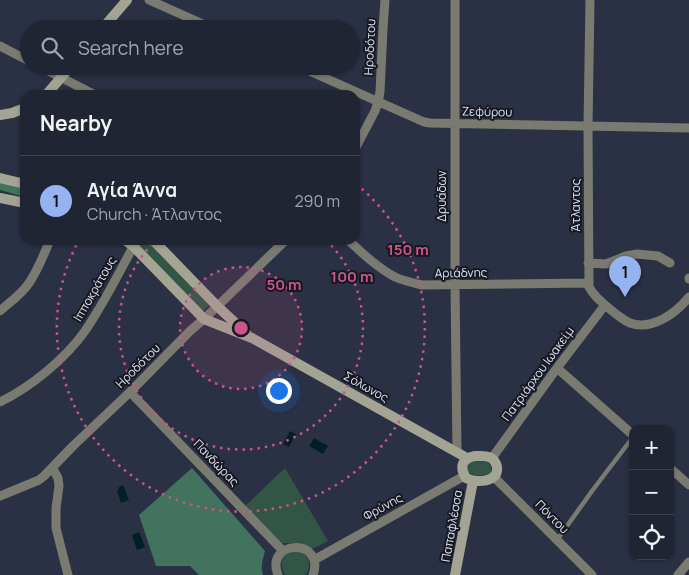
<!DOCTYPE html>
<html lang="en">
<head>
<meta charset="utf-8">
<style>
	:root { --surface:#202533; --page:#282d3b; --text:#f1f3f6; --muted:#a2a5ac; --line:#3d424e; --accent:#95b2f1 }
	body { margin:0; font-family:Manrope,sans-serif; background:var(--page); color:var(--text) }
	.controls { position:absolute; right:15px; bottom:15px; display:grid; overflow:hidden; border-radius:10px; box-shadow:0 1px 4px #0004 }
	.controls button { width:45px; height:45px; display:grid; place-items:center; padding:0; border:0; border-bottom:1px solid var(--line); background:var(--surface); color:var(--text); font:25px sans-serif }
	.you { position:absolute; left:278px; top:390px; width:18px; height:18px; margin:-12px; border:4px solid #fff; border-radius:50%; background:#1a73e8; box-shadow:0 0 0 8px #1a73e833 }
	.badge { display:grid; place-items:center; width:32px; height:32px; border-radius:50%; background:var(--accent); color:#111; font-size:16px; font-weight:700 }
	.pin { position:absolute; translate:-50% -41px; filter:drop-shadow(0 1px 2px #0008) }
	.pin::after { content:''; position:absolute; top:26px; width:18px; height:15px; background:inherit; clip-path:polygon(0 0,100% 0,50% 100%) }
	.list { margin:0; padding:0; list-style:none }
	h2 { display:flex; justify-content:space-between; align-items:center; height:65px; margin:0; padding:0 20px; font-size:21px }
	h2 small { font-size:16px; font-weight:400; color:var(--muted) }
	.list li { display:grid; grid-template-columns:32px 1fr auto; gap:15px; align-items:center; box-sizing:border-box; height:90px; padding:0 20px; border-top:1px solid var(--line) }
	.list b { display:block; font-size:19px; white-space:nowrap }
	.list p { margin:0; font-size:16px; white-space:nowrap; color:var(--muted) }
	.list em { font-size:16px; font-style:normal; color:var(--muted) }
	.icon { flex:none; width:28px; height:28px; fill:none; stroke:currentColor; stroke-width:2; stroke-linecap:round; stroke-linejoin:round }
	.map { position:relative; flex:none; width:689px; height:575px; overflow:hidden }
	.search { position:absolute; background:var(--surface); box-shadow:0 1px 4px #0004; left:20px; top:20px; width:340px; height:55px; display:flex; align-items:center; gap:12px; box-sizing:border-box; padding:0 18px; border-radius:28px; color:var(--muted); font-size:19px }
	.panel { position:absolute; background:var(--surface); box-shadow:0 1px 4px #0004; left:20px; top:90px; width:340px; height:155px; border-radius:15px }
	.map>svg:first-child { display:block }
	.green { fill:#335546 }
	.forest { fill:#42735e }
	.water { fill:#002025 }
	.lines { fill:none; stroke-linecap:round; stroke-linejoin:round }
	.lane { stroke:#7a7b70; stroke-width:4.5 }
	.street { stroke:#7a7b70; stroke-width:9 }
	.secondary { stroke:#a3a493; stroke-width:10 }
	.ring { fill:none; stroke:#cb5588; stroke-width:2.5; stroke-dasharray:2.5 5 }
	.labels { text-anchor:middle; stroke-width:4; stroke-linejoin:round; paint-order:stroke }
	.street-label { font-size:12px; fill:#e0e4f0; stroke:#161922 }
	.centre { fill:#cb5588; stroke:#161922; stroke-width:2.5 }
	.ring-label { font-size:15px; text-anchor:middle; font-weight:bold; fill:#cb5588; stroke:#161922; stroke-width:4; stroke-linejoin:round; paint-order:stroke }
</style>
</head>
<body>
<div class="map">
<svg width="689" height="575" viewBox="0 0 689 575">
	<rect width="100%" height="100%" fill="#2b3144"/>
	<!-- green -->
	<path class="green" d="M143 240H147L211 304 201 312 138 246Z
		M474 461 487 462 491 466C491 469 492 472 489 474 484 477 472 475 467 472V466L469 463Z
		M285 468 328 541 308 551C297 545 293 541 280 544L242 509Z
		M297 551C300 552 303 553 305 555 311 561 310 570 305 575H285C281 568 279 558 288 553 291 551 294 552 297 551Z"/>
	<!-- forest -->
	<path class="forest" d="M0 182 25 188V197L0 190Z
		M192 468 265 551C263 559 260 567 263 575H199L190 566H156L139 515Z"/>
	<!-- water -->
	<path class="water" d="M290 431 296 434 289 447 283 444Z
		M314 438 328 446 323 454 309 446Z
		M123 485 129 500 121 503 117 491 120 486Z
		M139 532 145 547 137 550 132 535Z"/>
	<g class="lines">
		<!-- lane -->
		<path class="lane" d="M557 540 592 491 633 437"/>
		<!-- street -->
		<path class="street" d="M149 0 214 29
			M455 0V286L457 452
			M590 0 588 126 589 287C594 296 602 303 611 310 617 315 623 320 630 323 652 331 676 313 689 297
			M0 46 29 61
			M39 66 95 95
			M298 66 424 122 430 123 689 128
			M355 149 375 111 378 102 380 92 383 29 385 0
			M348 240C362 253 378 268 395 277 404 281 413 283 422 285L588 283
			M588 263 606 264 626 256 637 254 658 256 670 263
			M689 278V279
			M0 311C10 302 22 294 29 283 38 270 44 254 50 240
			M557 368 633 435
			M130 392 283 551
			M0 402C31 387 65 359 85 331 105 302 120 270 137 240
			M492 458 557 368 605 305
			M670 468 689 485
			M53 469 58 478 59 486 56 508V528L68 575
			M494 477 592 575
			M0 496 39 480 44 476 73 446 130 392 190 331 204 319 286 240
			M314 560 464 476
			M278 575C264 539 326 538 313 575
			M678 575 689 562"/>
		<!-- secondary -->
		<path class="secondary" d="M102 29 127 0
			M46 95 71 66
			M0 115 12 113 25 108
			M0 178 25 184
			M0 198 25 203
			M125 240 133 246 204 319 252 338 467 458
			M153 240 217 306 246 333
			M475 456C480 456 486 455 491 458 495 460 496 463 497 467 499 483 476 483 466 478 459 467 462 458 475 456Z
			M455 575 473 481"/>
	</g>
	<!-- distance rings -->
	<circle cx="241" cy="328" r="61" fill="#cb5588" fill-opacity=".12"/>
	<g class="ring">
		<circle cx="241" cy="328" r="61"/>
		<path d="M326 240A122 122 0 1 1 156 240"/>
		<path d="M356 184A184 184 0 1 1 79 240"/>
	</g>
	<g class="labels">
		<!-- street labels -->
		<g class="street-label">
			<text transform="translate(370 47) rotate(-87)" y="4">Ηροδότου</text>
			<text transform="translate(487 112) rotate(1)" y="4">Ζεφύρου</text>
			<text transform="translate(442 196) rotate(-90)" y="4">Δρυάδων</text>
			<text transform="translate(576 205) rotate(-90)" y="4">Άτλαντος</text>
			<text transform="translate(461 273) rotate(-1)" y="4">Αριάδνης</text>
			<text transform="translate(95 289) rotate(-60)" y="4">Ιπποκράτους</text>
			<text transform="translate(138 366) rotate(-45)" y="4">Ηροδότου</text>
			<text transform="translate(538 374) rotate(-54)" y="4">Πατριάρχου Ιωακείμ</text>
			<text transform="translate(366 387) rotate(29)" y="4">Σόλωνος</text>
			<text transform="translate(216 463) rotate(46)" y="4">Πανδώρας</text>
			<text transform="translate(383 507) rotate(-29)" y="4">Φρύνης</text>
			<text transform="translate(552 517) rotate(45)" y="4">Πόντου</text>
			<text transform="translate(452 526) rotate(-80)" y="4">Παπαφλέσσα</text>
		</g>
	</g>
	<circle cx="241" cy="328" r="8" class="centre"/>
	<g class="ring-label">
		<text x="408" y="255">150 m</text>
		<text x="352" y="282">100 m</text>
		<text x="284" y="290">50 m</text>
	</g>
</svg>
<div class="controls">
<button>+</button>
<button>−</button>
<button><svg class="icon" aria-label="locate" viewBox="0 0 24 24"><circle cx="12" cy="12" r="6"/><path d="M12 2v4M12 18v4M2 12h4M18 12h4"/></svg></button>
</div>
<div class="you"></div>
<div class="pin badge" style="left:625px;top:297px">1</div>
<div class="search"><svg class="icon" aria-label="search" viewBox="0 0 24 24"><circle cx="10" cy="10" r="6"/><path d="M15 15l6 6"/></svg>Search here</div>
<section class="panel">
<h2>Nearby<small></small></h2>
<ul class="list">
<li><span class="badge">1</span><div><b>Αγία Άννα</b><p>Church · Άτλαντος</p></div><em>290 m</em></li>
</ul>
</section>
</div>
</body>
</html>
